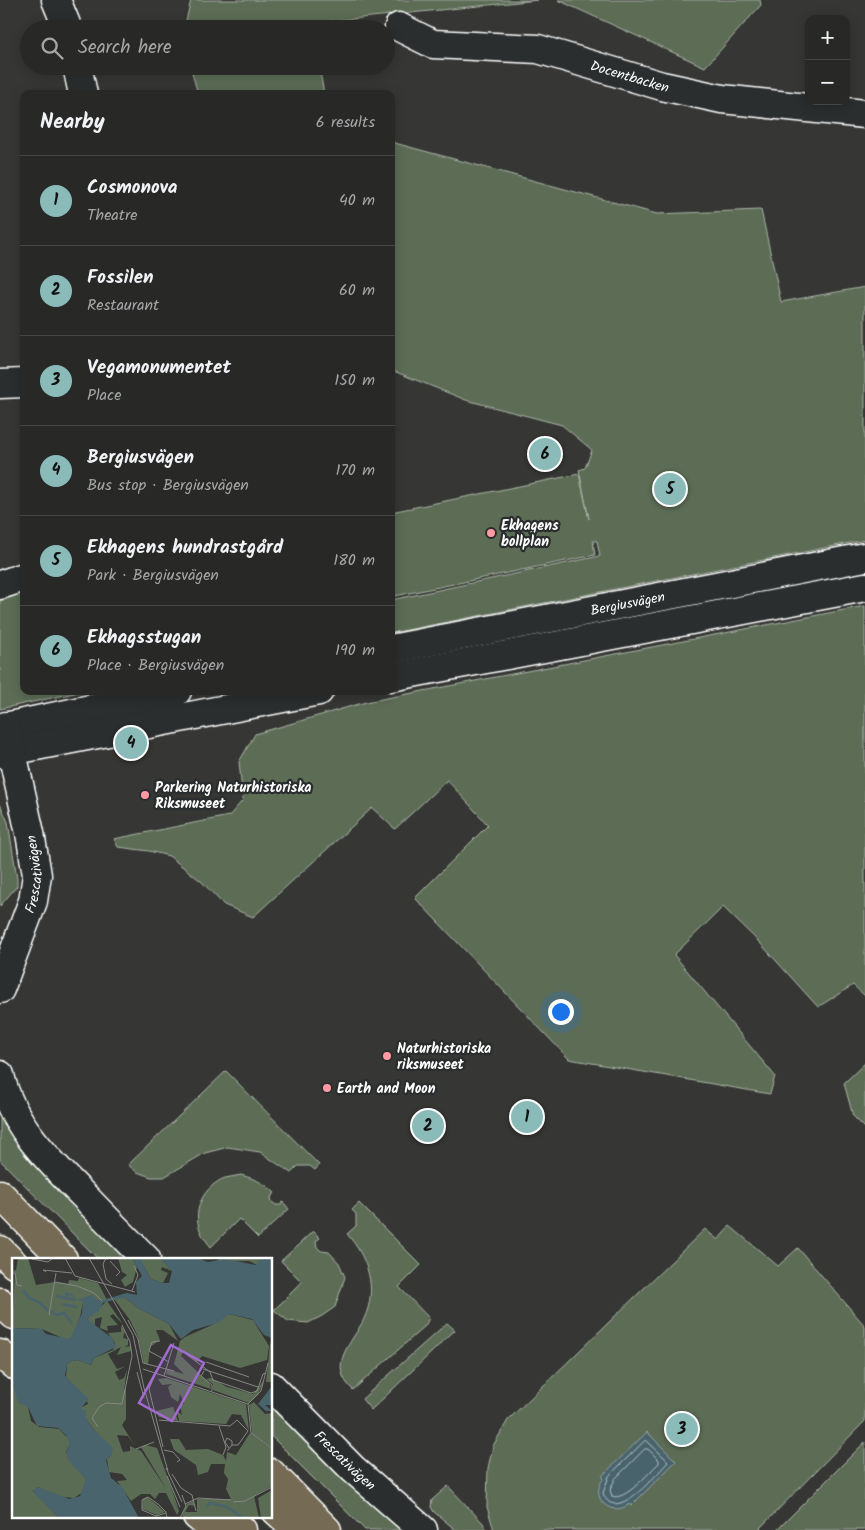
<!DOCTYPE html>
<html lang="en">
<head>
<meta charset="utf-8">
<style>
	:root { --surface:#282927; --page:#30312f; --text:#f1f3f6; --muted:#a5a6a7; --line:#444544; --accent:#8bbbb9 }
	body { margin:0; font-family:Kalam,sans-serif; background:var(--page); color:var(--text) }
	.controls { position:absolute; right:15px; top:15px; display:grid; overflow:hidden; border-radius:10px; box-shadow:0 2px 12px #0003 }
	.controls button { width:45px; height:45px; display:grid; place-items:center; padding:0; border:0; border-bottom:1px solid var(--line); background:var(--surface); color:var(--text); font:25px sans-serif }
	.you { position:absolute; left:560px; top:1011px; width:18px; height:18px; margin:-12px; border:4px solid #fff; border-radius:50%; background:#1a73e8; box-shadow:0 0 0 8px #1a73e833 }
	.badge { display:grid; place-items:center; width:32px; height:32px; border-radius:50%; background:var(--accent); color:#111; font-size:16px; font-weight:700 }
	.pin { position:absolute; translate:-50% -50%; border:2px solid #fff; box-shadow:0 1px 5px #0006 }
	.list { margin:0; padding:0; list-style:none }
	h2 { display:flex; justify-content:space-between; align-items:center; height:65px; margin:0; padding:0 20px; font-size:21px }
	h2 small { font-size:16px; font-weight:400; color:var(--muted) }
	.list li { display:grid; grid-template-columns:32px 1fr auto; gap:15px; align-items:center; box-sizing:border-box; height:90px; padding:0 20px; border-top:1px solid var(--line) }
	.list b { display:block; font-size:19px; white-space:nowrap }
	.list p { margin:0; font-size:16px; white-space:nowrap; color:var(--muted) }
	.list em { font-size:16px; font-style:normal; color:var(--muted) }
	.icon { flex:none; width:28px; height:28px; fill:none; stroke:currentColor; stroke-width:2; stroke-linecap:round; stroke-linejoin:round }
	.map { position:relative; flex:none; width:865px; height:1530px; overflow:hidden }
	.search { position:absolute; background:var(--surface); box-shadow:0 2px 12px #0003; left:20px; top:20px; width:375px; height:55px; display:flex; align-items:center; gap:12px; box-sizing:border-box; padding:0 18px; border-radius:28px; color:var(--muted); font-size:19px }
	.panel { position:absolute; background:var(--surface); box-shadow:0 2px 12px #0003; left:20px; top:90px; width:375px; height:605px; border-radius:10px }
	.map>svg:first-child { display:block }
	.green { fill:#5b6c55; stroke:#adb6aa }
	.water { fill:#49646d; stroke:#92a2a7 }
	.lines { fill:none; stroke-linecap:round; stroke-linejoin:round }
	.shore { stroke:#b6c1c5; stroke-width:1 }
	.minor-casing { stroke:#fff; stroke-width:31 }
	.major-casing { stroke:#fff; stroke-width:31 }
	.minor { stroke:#2a2d2e; stroke-width:28 }
	.major { stroke:#746b52; stroke-width:28 }
	.poi-dot { fill:#ff9aa2; stroke:#2a2d2e; stroke-width:2 }
	.labels { text-anchor:middle; stroke-width:4.5; stroke-linejoin:round; paint-order:stroke }
	.street-label { font-size:14px; fill:#fff; stroke:#2a2d2e }
	.poi-label { font-size:14px; font-weight:bold; fill:#fff; stroke:#2a2d2e; text-anchor:start }
	.inset-river { fill:none; stroke:#49646d; stroke-width:2.5 }
	.inset-road { fill:none; stroke:#868785; stroke-width:1 }
	.view { fill:#a36bd2; fill-opacity:0.15; stroke:#a36bd2; stroke-width:2.5 }
	.inset-edge { fill:none; stroke:#fff; stroke-width:2.5 }
</style>
</head>
<body>
<div class="map">
<svg width="865" height="1530" viewBox="0 0 865 1530">
	<rect width="100%" height="100%" fill="#363734"/>
	<filter id="ink" filterUnits="userSpaceOnUse"><feTurbulence type="fractalNoise" baseFrequency=".02" numOctaves="2"/><feDisplacementMap in="SourceGraphic" scale="10" xChannelSelector="R" yChannelSelector="G"/><feConvolveMatrix kernelMatrix="1 2 1 2 8 2 1 2 1" color-interpolation-filters="sRGB"/></filter>
	<g filter="url(#ink)">
		<!-- green -->
		<path class="green" d="M191 0H538L312 23V29H184Z
			M558 0H760L761 5 705 67Z
			M190 66H319L324 94H198Z
			M391 142 657 214 761 210 781 302 865 287V540L391 633V600L600 556 597 541H593L595 555 395 596 391 577V512L579 474 589 519 579 470 585 468 592 450 562 425 466 400 391 370Z
			M24 592V691H84L0 709V600Z
			M865 606V996L853 985 818 1007 760 943 723 907 674 955 775 1076 770 1094 569 1059 415 898 488 825 447 780 395 829 372 808 253 917 224 905 201 881 169 856 149 851 118 847 114 839 229 816 243 800 239 762 255 734 366 702Z
			M0 804 8 822 17 878V886L0 906Z
			M865 1063V1128L853 1116 844 1083Z
			M226 1071 319 1165 315 1170 310 1166H298L291 1173 260 1152 228 1147 205 1153 164 1177H151L137 1172 128 1165Z
			M0 1111 129 1259H98L0 1160Z
			M241 1175C255 1179 265 1183 275 1193L271 1197 272 1202 276 1205H281L283 1202 289 1209 258 1238 239 1219 211 1247C207 1242 202 1236 200 1230 192 1210 204 1186 225 1178 230 1177 236 1176 241 1175Z
			M359 1203 421 1265 399 1287 429 1318 425 1326 353 1390C326 1364 352 1344 364 1319 378 1289 368 1258 347 1234L356 1226V1214L352 1210Z
			M730 1226 778 1266 798 1248 865 1326V1421L758 1530H494L487 1507 488 1468 493 1446 508 1420 705 1229 718 1240Z
			M313 1231 320 1238 316 1241 317 1247 321 1251 329 1252 339 1263 345 1277 335 1307 322 1316 308 1323 288 1321 274 1310 302 1282 281 1261Z
			M447 1323 455 1330 371 1410 362 1399Z
			M271 1400 407 1530H365L271 1436Z
			M865 1442V1530H777Z
			M448 1486 483 1523 486 1530H456L434 1512 431 1507 432 1500Z"/>
		<!-- water -->
		<path class="water" d="M647 1432 676 1461 631 1506 629 1504C611 1519 588 1497 604 1478L602 1476Z"/>
		<g class="lines">
			<!-- shore -->
			<path class="shore" d="M646 1440 667 1460 668 1462C657 1474 614 1526 603 1493L609 1476Z
				M645 1449H648L659 1460V1463C649 1472 625 1502 612 1496L610 1490 615 1479Z"/>
			<!-- minor casing -->
			<g class="minor-casing">
				<g id="minor">
					<path d="M56 0 68 29"/>
					<path id="s1" d="M399 27 433 44 538 49 662 86 722 99 865 114"/>
					<path d="M77 66 83 94"/>
					<path d="M0 384 24 383"/>
					<path d="M0 585 24 577"/>
					<path id="s2" d="M391 649 865 557"/>
					<path d="M391 677 865 587"/>
					<path d="M0 728 177 691"/>
					<path d="M0 753 319 691"/>
					<path id="s3" d="M0 989 33 901 37 875 30 833 6 726"/>
					<path d="M0 1075C11 1125 52 1164 87 1199 106 1219 126 1239 146 1259"/>
					<path id="s4" d="M271 1386 353 1469 423 1530"/>
				</g>
			</g>
			<!-- major casing -->
			<g class="major-casing">
				<path id="major" d="M0 1194 63 1259
					M0 1250 14 1264
					M0 1302 14 1315
					M0 1354 14 1365
					M271 1473 327 1530
					M271 1506 297 1530
					M197 1516 214 1530
					M227 1516 242 1530"/>
			</g>
			<!-- minor -->
			<use href="#minor" class="minor"/>
			<!-- major -->
			<use href="#major" class="major"/>
		</g>
	</g>
	<!-- markers -->
	<g class="poi-dot">
		<circle cx="491" cy="533" r="5"/>
		<circle cx="145" cy="795" r="5"/>
		<circle cx="387" cy="1056" r="5"/>
		<circle cx="327" cy="1088" r="5"/>
	</g>
	<g class="labels">
		<!-- street labels -->
		<g class="street-label">
			<text dy="5" stroke="none"><textPath href="#s1" startOffset="239">Docentbacken</textPath></text>
			<text dy="5" stroke="none"><textPath href="#s2" startOffset="241">Bergiusvägen</textPath></text>
			<text dy="5" stroke="none"><textPath href="#s3" startOffset="121">Frescativägen</textPath></text>
			<text dy="5" stroke="none"><textPath href="#s4" startOffset="105">Frescativägen</textPath></text>
		</g>
		<!-- poi labels -->
		<g class="poi-label">
			<text x="501" y="530">Ekhagens<tspan x="501" dy="16">bollplan</tspan></text>
			<text x="155" y="792">Parkering Naturhistoriska<tspan x="155" dy="16">Riksmuseet</tspan></text>
			<text x="397" y="1053">Naturhistoriska<tspan x="397" dy="16">riksmuseet</tspan></text>
			<text x="337" y="1093">Earth and Moon</text>
		</g>
	</g>
	<!-- overview -->
	<g transform="translate(12 1258)">
		<rect width="260" height="260" fill="#363734"/>
		<path d="M6 0H16L24 27 43 24 56 26 57 22 66 23 67 20 86 25 95 42 87 43 80 38 72 40 68 59 60 80 55 82 30 71 0 70 3 14 0 13 4 12ZM106 0H120L125 9 121 24 113 29 109 22 115 17 110 14ZM148 0 160 13 150 9 149 12 156 15 151 25 139 21 128 1ZM207 0H250L245 7 237 3 206 4ZM112 39 126 50 157 66 166 83 151 72H144L148 82 138 89 136 106 132 105 126 79 118 62 102 41ZM95 43 111 66 101 56 98 58 106 67 95 68 96 73 88 70 90 59 83 61V69L75 61ZM217 56 241 62 257 88 255 102 228 110 190 98 185 104 171 94 169 98 198 126 199 131 154 116 155 111 172 116 162 106 168 83 173 79 200 67ZM109 68 113 73 111 80 116 81V87L112 89 119 88V93L105 97 109 89 96 96 105 111 114 108 103 114 107 122 112 120 115 112 112 132 114 129V161L110 167 123 188 116 178 105 177 111 194 118 193V188L129 193 157 235 167 253 165 257 154 235H147L143 241 138 236H129L119 243 105 223 115 222 110 216 97 214 95 201 100 196 74 161V154L68 150 76 146 74 140 54 119 55 106 60 103 66 102 79 107 82 100 101 92 103 85 96 75 109 74ZM260 82V124H254L258 86ZM154 120 234 146 237 173 229 157 220 156 214 166 167 163 165 153 170 157 168 147 172 146 171 142 168 136 166 144 159 139 156 129 160 126 150 127 146 121ZM199 120 215 129 241 136 252 122 246 137 237 145 201 132V126L194 121ZM0 123 5 138 16 149 19 163 27 169 47 171 57 181 58 187 54 194 56 200 74 221 71 234 62 240 48 239 26 229 21 233 47 260H0ZM242 144 253 156 260 155V189L240 176 237 147ZM161 149 166 163 147 159 144 153ZM238 175 260 190V228L242 238 247 260H173L170 257 175 246 181 243 183 248 177 247 173 254H185V241H219L214 231 216 221 212 215 213 206H199L196 214 186 217 184 207 162 192 158 181H167L174 192 196 191 211 197 214 203 215 194 224 197ZM134 187 145 190 167 252 129 189ZM260 232V260H249L246 240ZM135 239 144 246 153 254 145 257 130 251 131 241Z" fill="#5b6c55"/>
		<path d="M120 0H128L139 21 151 25H157L160 13 148 0H185L196 4 212 1 244 7 250 0H260V80L252 77 240 61 217 56 206 65 181 72 169 81 157 66 126 50 112 39 91 45 87 53 75 61 100 80 104 89 82 100 79 107 66 102 60 103 55 106 53 118 77 141 69 150 74 154V161L82 172 101 190 100 196 94 202 99 220 110 229 127 260H47L22 235V231L26 229 57 241 68 238 74 221 57 203 54 195 58 187 54 177 46 170 25 168 16 149 6 145 0 123V70L30 71 34 76 58 81 70 55 71 43 64 42 58 37 53 39V34L60 36 65 42 80 37 87 43 115 35 125 37 124 24 130 18ZM260 128V147H253L260 153H254L246 146Z" fill="#49646d"/>
		<path class="inset-river" d="M11 32 17 40 27 44 36 53M44 38 63 42M50 46 65 49M39 53 44 57 52 55 60 66M195 249 198 245 215 249 231 260"/>
		<path class="inset-road" d="M53 0 63 18 123 34M77 0 121 77 132 130 156 213M94 0 91 6 94 21 100 26M20 1 36 4 41 0M98 3 108 14 104 18M34 14 31 12 60 15M0 15H3L5 27 10 28M43 24 65 28 82 35 90 43M120 33 126 17 122 8M37 57 44 15M116 62 126 81 131 105 162 113M148 83 140 84 137 93 157 104M174 96 198 114 201 122 239 135 245 133 251 116 254 115M194 104 237 119M131 111 236 146M191 111 246 129M192 113 189 118 200 127V133M125 114 132 140M144 114 137 131 151 189M152 118 162 85M236 146 239 175 260 190M236 146 249 133 256 105M147 162 218 168 225 162 236 173 226 187H220M207 168 214 189 211 197M86 169 80 160 87 149 94 145 110 146 120 98 118 84 110 67M124 191 142 184M152 192 161 194 168 202 165 204M215 192H216L220 187V183L215 180 213 184 217 190M154 210 170 244M160 216 169 230 180 237 184 253M155 218 168 249M221 244 233 243 260 229M173 246 186 240 219 242M154 255 144 258 130 252V242L136 239 146 246 154 254V255L155 260M168 260 174 248 170 237"/>
		<path class="view" d="M159 87 192 105 160 163 127 145Z"/>
		<rect width="260" height="260" class="inset-edge"/>
	</g>
</svg>
<div class="controls">
<button>+</button>
<button>−</button>
</div>
<div class="you"></div>
<div class="pin badge" style="left:527px;top:1117px">1</div>
<div class="pin badge" style="left:428px;top:1126px">2</div>
<div class="pin badge" style="left:682px;top:1429px">3</div>
<div class="pin badge" style="left:131px;top:743px">4</div>
<div class="pin badge" style="left:670px;top:489px">5</div>
<div class="pin badge" style="left:545px;top:454px">6</div>
<div class="search"><svg class="icon" aria-label="search" viewBox="0 0 24 24"><circle cx="10" cy="10" r="6"/><path d="M15 15l6 6"/></svg>Search here</div>
<section class="panel">
<h2>Nearby<small>6 results</small></h2>
<ul class="list">
<li><span class="badge">1</span><div><b>Cosmonova</b><p>Theatre</p></div><em>40 m</em></li>
<li><span class="badge">2</span><div><b>Fossilen</b><p>Restaurant</p></div><em>60 m</em></li>
<li><span class="badge">3</span><div><b>Vegamonumentet</b><p>Place</p></div><em>150 m</em></li>
<li><span class="badge">4</span><div><b>Bergiusvägen</b><p>Bus stop · Bergiusvägen</p></div><em>170 m</em></li>
<li><span class="badge">5</span><div><b>Ekhagens hundrastgård</b><p>Park · Bergiusvägen</p></div><em>180 m</em></li>
<li><span class="badge">6</span><div><b>Ekhagsstugan</b><p>Place · Bergiusvägen</p></div><em>190 m</em></li>
</ul>
</section>
</div>
</body>
</html>
